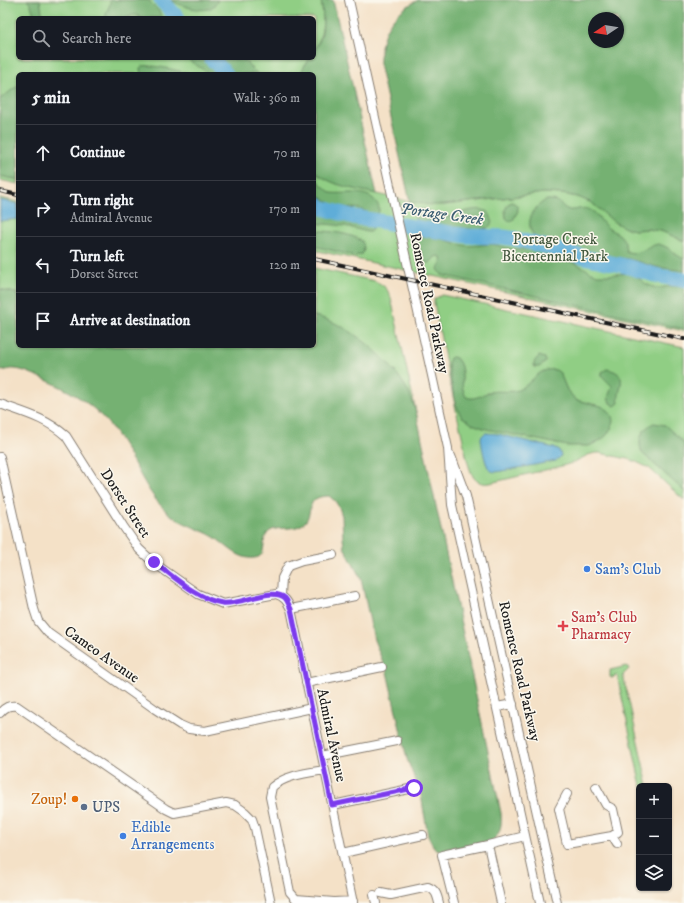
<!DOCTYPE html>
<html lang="en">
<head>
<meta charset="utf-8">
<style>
	:root { --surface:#171b24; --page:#20242c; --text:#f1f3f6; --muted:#9ea1a6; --line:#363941 }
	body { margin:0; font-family:"IM FELL DW Pica",serif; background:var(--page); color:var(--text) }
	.controls { position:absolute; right:12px; bottom:12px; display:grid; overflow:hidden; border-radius:6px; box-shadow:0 1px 3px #0004 }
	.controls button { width:36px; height:36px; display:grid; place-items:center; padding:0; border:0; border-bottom:1px solid var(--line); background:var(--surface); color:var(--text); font:20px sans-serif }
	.compass { position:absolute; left:588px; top:12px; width:36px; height:36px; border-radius:50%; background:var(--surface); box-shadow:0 1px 3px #0004; rotate:258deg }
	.stop { position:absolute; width:12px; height:12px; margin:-9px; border:3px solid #7c3aed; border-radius:50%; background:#fff }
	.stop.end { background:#7c3aed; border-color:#fff; box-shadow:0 1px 4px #0008 }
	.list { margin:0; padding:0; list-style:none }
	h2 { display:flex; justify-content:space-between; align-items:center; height:52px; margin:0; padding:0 16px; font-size:17px }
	h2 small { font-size:13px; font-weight:400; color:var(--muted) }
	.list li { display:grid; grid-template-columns:26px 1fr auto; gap:12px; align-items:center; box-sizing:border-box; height:56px; padding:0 16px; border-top:1px solid var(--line) }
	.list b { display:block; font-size:15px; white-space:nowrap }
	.list p { margin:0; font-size:13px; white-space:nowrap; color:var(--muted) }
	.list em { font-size:13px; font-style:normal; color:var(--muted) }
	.icon { flex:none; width:22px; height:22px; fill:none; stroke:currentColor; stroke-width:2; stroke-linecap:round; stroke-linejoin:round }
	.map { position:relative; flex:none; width:684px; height:903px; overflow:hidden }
	.search { position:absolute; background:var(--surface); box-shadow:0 1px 3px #0004; left:16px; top:16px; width:300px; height:44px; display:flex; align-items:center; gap:10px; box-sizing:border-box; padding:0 14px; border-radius:6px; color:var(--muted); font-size:15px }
	.panel { position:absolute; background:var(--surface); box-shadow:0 1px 3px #0004; left:16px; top:72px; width:300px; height:276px; border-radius:6px }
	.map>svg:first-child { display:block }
	.green { fill:#90ce84; stroke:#567550 }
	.forest { fill:#74b172; stroke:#486647; fill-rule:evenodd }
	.water { fill:#5eadd8; stroke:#3d647a }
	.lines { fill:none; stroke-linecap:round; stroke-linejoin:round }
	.river { stroke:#5eadd8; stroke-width:15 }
	.minor-casing { stroke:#887e72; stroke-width:10 }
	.minor { stroke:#fff; stroke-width:8 }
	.rail-casing { stroke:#1c1c1c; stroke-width:4 }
	.rail { stroke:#fbf7ec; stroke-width:2.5; stroke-dasharray:8; stroke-linecap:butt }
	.route { stroke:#7c3aed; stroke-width:5 }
	.shop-dot { fill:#3f7fe0; stroke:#fbf7ec; stroke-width:1.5 }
	.health-dot { fill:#e0444e; stroke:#fbf7ec; stroke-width:1.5 }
	.food-dot { fill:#e8710a; stroke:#fbf7ec; stroke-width:1.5 }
	.service-dot { fill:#5c6f8a; stroke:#fbf7ec; stroke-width:1.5 }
	.labels { text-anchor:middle; stroke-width:3; stroke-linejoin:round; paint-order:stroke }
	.park-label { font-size:15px; fill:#455a40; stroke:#fbf7ec }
	.street-label { font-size:15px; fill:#1c1c1c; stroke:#fbf7ec }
	.shop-label { font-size:15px; fill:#366cbe; stroke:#fbf7ec; text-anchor:start }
	.health-label { font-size:15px; fill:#be3a42; stroke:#fbf7ec; text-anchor:start }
	.food-label { font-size:15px; fill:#c56008; stroke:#fbf7ec; text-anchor:end }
	.service-label { font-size:15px; fill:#4e5e75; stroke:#fbf7ec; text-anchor:start }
	.water-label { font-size:16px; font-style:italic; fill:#3a5d71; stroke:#fbf7ec }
</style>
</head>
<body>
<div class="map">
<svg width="684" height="903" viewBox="0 0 684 903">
	<rect width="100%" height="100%" fill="#fbf7ec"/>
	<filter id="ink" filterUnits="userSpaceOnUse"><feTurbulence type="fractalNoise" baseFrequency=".025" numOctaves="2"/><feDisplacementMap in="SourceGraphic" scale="8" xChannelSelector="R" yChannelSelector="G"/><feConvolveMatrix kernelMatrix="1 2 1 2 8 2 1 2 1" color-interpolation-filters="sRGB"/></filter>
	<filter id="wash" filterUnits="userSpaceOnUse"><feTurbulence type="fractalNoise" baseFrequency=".012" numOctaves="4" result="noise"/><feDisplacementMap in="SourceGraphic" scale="16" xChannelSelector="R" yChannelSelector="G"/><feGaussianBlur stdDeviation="0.9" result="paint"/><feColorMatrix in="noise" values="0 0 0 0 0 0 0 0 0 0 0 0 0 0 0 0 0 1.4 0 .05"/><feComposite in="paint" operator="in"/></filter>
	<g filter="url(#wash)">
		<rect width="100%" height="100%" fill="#f4e1c7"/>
		<!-- green -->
		<path class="green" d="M0 0H321C324 18 324 34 314 51V18H18V58H309L300 74H18V184L0 180Z
			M314 171C330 185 354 188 374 193 398 199 420 205 444 205L544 193 562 194 578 197 592 203 603 211 635 230 648 229 661 231 684 241V331L314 250Z
			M0 198 18 202V294L0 289Z
			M314 268 375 281C384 285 388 289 391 298L417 416 408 392 394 370 318 317 314 316Z
			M442 295 684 347V500L649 468 632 460 600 453H595L588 455 572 463 562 466 490 483C484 484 478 483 474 478 468 469 465 450 463 440 452 395 443 349 434 303V299Z
			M627 666 629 669 623 675 648 786H641L617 675 612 678 610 677V670Z"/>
		<!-- forest -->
		<path class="forest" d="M27 0H40L43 18H35L31 5Z
			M110 0H148L159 11 162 18H141L137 15H133L126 18H106C105 11 111 7 110 0Z
			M169 0H218C210 19 182 5 169 0Z
			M321 0H333L377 194C355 189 331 186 314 171V74H300L309 58H314C314 50 318 45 321 37 324 25 323 12 321 0Z
			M418 0H684V241L661 231 648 229 635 230 625 228 614 222 592 203 578 197 562 194 544 193 444 205H431L410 202 380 68C379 35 388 16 418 0ZM594 18H618V42H594Z
			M187 58H205L219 74H208C202 67 193 65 187 58Z
			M216 58H243L253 70 258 74H231Z
			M142 66C150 64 182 71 190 74H141L140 68Z
			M16 87H18V180L0 176V99Z
			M314 178 331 193C345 195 366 188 376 202 379 205 380 210 378 214L373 215 360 209 335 206 314 193Z
			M547 200C562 199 560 207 569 210 575 211 581 207 588 209 598 212 601 223 608 228 613 232 620 233 623 239 626 242 625 247 626 251 637 257 648 246 658 244 671 247 673 254 684 259V271L656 267 629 259 620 258 593 254 535 237C523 224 533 206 547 200Z
			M512 202 517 205 518 211 513 220 509 221 506 218 505 210 508 204Z
			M421 209C430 210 439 218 448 217 458 215 485 201 491 217 493 222 491 225 488 228L477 230 425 223 417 221 415 218V212Z
			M314 211 331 217 369 225 372 227V230L370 232H367L345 226 314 223Z
			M314 230C330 232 348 232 362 241 364 246 365 250 362 254L355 256 314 246Z
			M424 236 443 239 458 244 468 246 492 244 513 249H531L546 254 560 261H569L577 264 597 275H608L628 273 634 274 646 284 653 287 658 288 673 286 684 287V329L442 275 438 269 442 262 441 257 439 256 435 257 430 263H426C425 261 418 246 418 243L419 238Z
			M0 289 18 294V346H314V316C348 322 394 362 409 393 412 400 415 408 417 416L501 813C502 825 501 833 492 841L444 852 436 850 432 844 428 836 421 795 407 759 387 672 374 640 361 579 344 547 343 538 342 516 339 507 335 501 329 496C303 496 315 514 303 524 293 532 273 524 267 534 261 542 268 557 254 558 239 560 226 545 214 537 199 528 180 524 166 511 149 495 140 473 128 453 107 415 86 398 46 380 36 376 26 370 15 369 10 368 5 371 0 371Z
			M539 356 545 358 546 362 539 367H535L534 366V362Z
			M453 357 456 358C467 369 458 385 466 397 475 401 481 394 490 392 499 390 509 393 518 390 534 383 537 367 556 370L560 373 567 390 576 400 601 406 608 410 612 416 613 421 611 429 606 436 599 441 589 446H567L486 429 472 424 461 416 455 402 448 364 450 358Z
			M607 369C632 374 616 389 619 403L615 406 610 403 608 398 612 386 602 376V372Z
			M654 423 665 425 684 443V491L642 453C637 440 641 429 654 423Z"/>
		<!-- water -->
		<path class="water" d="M0 200 18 204V219L0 221Z
			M485 433 498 434 554 448 559 450 561 456 556 461 496 472C494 472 491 471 490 470 485 466 481 443 481 437Z"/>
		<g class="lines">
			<!-- river -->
			<path class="river" d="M161 0 178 18
				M211 58 226 74
				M314 202 323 208 354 217 467 236 503 237 516 239 588 258 626 266 658 276 684 280"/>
		</g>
	</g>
	<g filter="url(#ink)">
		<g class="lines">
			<!-- minor casing -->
			<g class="minor-casing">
				<path id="minor" d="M349 0 448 448 452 505 540 903
					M0 404C25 413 46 418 66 436L123 526 139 549 154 563 198 594 223 604 276 594C285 597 287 601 291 609L353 903
					M451 456 466 496 557 903
					M0 457 34 609 38 621 48 633 155 709 180 725 189 729 205 731 312 708
					M281 595 282 578 288 566 302 561 333 555
					M291 609 355 596
					M306 683 382 667
					M497 707 513 704
					M0 713C5 707 9 705 17 706L166 809 174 813 226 803 235 805 245 812 252 819 255 828 271 903
					M322 756 397 741
					M325 770C307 773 286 775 272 787L270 797 290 892 296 899 334 902 353 901
					M596 787 606 805 613 809 618 832 612 836
					M567 794 559 809 567 844 612 836 617 844
					M333 805 414 788
					M343 853 423 835
					M381 893 391 895 428 887C436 890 437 895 439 903
					M374 895 376 903
					M454 903 442 855 488 845
					M501 903 488 845 525 836"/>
			</g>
			<!-- minor -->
			<use href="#minor" class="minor"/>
			<!-- rail casing -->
			<g class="rail-casing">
				<path id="rail" d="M0 191 18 195
					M314 259 684 339"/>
			</g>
			<!-- rail -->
			<use href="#rail" class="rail"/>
		</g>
	</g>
	<g class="lines" filter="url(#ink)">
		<!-- route -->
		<path class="route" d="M154 562C173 576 199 600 222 603 239 606 272 586 285 598 288 601 289 606 291 609L332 805 414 788"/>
	</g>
	<!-- markers -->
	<g class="shop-dot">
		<circle cx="587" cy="569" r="4"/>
		<circle cx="123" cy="836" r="4"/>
	</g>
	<path class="health-dot" d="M561 620h4v4h4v4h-4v4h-4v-4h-4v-4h4z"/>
	<circle class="food-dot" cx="75" cy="799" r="4"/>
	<circle class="service-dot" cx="84" cy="807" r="4"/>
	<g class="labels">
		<!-- park labels -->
		<g class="park-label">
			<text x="555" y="244">Portage Creek<tspan x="555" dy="17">Bicentennial Park</tspan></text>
		</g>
		<!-- street labels -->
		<g class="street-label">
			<text transform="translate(430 303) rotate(78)" y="5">Romence Road Parkway</text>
			<text transform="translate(126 503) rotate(57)" y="5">Dorset Street</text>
			<text transform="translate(102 654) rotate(35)" y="5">Cameo Avenue</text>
			<text transform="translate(520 671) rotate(77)" y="5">Romence Road Parkway</text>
			<text transform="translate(332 735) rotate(78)" y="5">Admiral Avenue</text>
		</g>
		<!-- shop labels -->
		<g class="shop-label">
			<text x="595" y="574">Sam's Club</text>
			<text x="131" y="832">Edible<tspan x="131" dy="17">Arrangements</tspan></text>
		</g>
		<!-- health labels -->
		<g class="health-label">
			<text x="571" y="622">Sam's Club<tspan x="571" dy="17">Pharmacy</tspan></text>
		</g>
		<!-- food labels -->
		<g class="food-label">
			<text x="67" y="804">Zoup!</text>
		</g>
		<!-- service labels -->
		<g class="service-label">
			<text x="92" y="812">UPS</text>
		</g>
		<!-- water labels -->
		<g class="water-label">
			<text transform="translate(442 213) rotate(8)" y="6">Portage Creek</text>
		</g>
	</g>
</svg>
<div class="controls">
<button>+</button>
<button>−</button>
<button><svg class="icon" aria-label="layers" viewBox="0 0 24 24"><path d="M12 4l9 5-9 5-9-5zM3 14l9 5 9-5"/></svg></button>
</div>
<svg class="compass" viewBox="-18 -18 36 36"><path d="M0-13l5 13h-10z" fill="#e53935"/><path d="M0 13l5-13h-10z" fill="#9ea1a6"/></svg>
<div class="stop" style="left:414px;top:788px"></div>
<div class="stop end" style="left:154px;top:562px"></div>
<div class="search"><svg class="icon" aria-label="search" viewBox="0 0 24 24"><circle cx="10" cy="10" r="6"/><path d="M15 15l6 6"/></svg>Search here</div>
<section class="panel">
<h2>5 min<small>Walk · 360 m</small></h2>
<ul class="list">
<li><svg class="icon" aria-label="ahead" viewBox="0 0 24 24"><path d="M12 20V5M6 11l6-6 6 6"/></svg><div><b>Continue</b></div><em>70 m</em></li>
<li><svg class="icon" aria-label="right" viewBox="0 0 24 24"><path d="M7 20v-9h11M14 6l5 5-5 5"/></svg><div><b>Turn right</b><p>Admiral Avenue</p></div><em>170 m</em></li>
<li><svg class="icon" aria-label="left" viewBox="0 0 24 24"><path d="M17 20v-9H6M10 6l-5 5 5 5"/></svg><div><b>Turn left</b><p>Dorset Street</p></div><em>120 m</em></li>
<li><svg class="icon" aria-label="arrive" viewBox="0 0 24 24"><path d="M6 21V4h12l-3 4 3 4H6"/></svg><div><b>Arrive at destination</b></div></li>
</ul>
</section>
</div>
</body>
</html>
